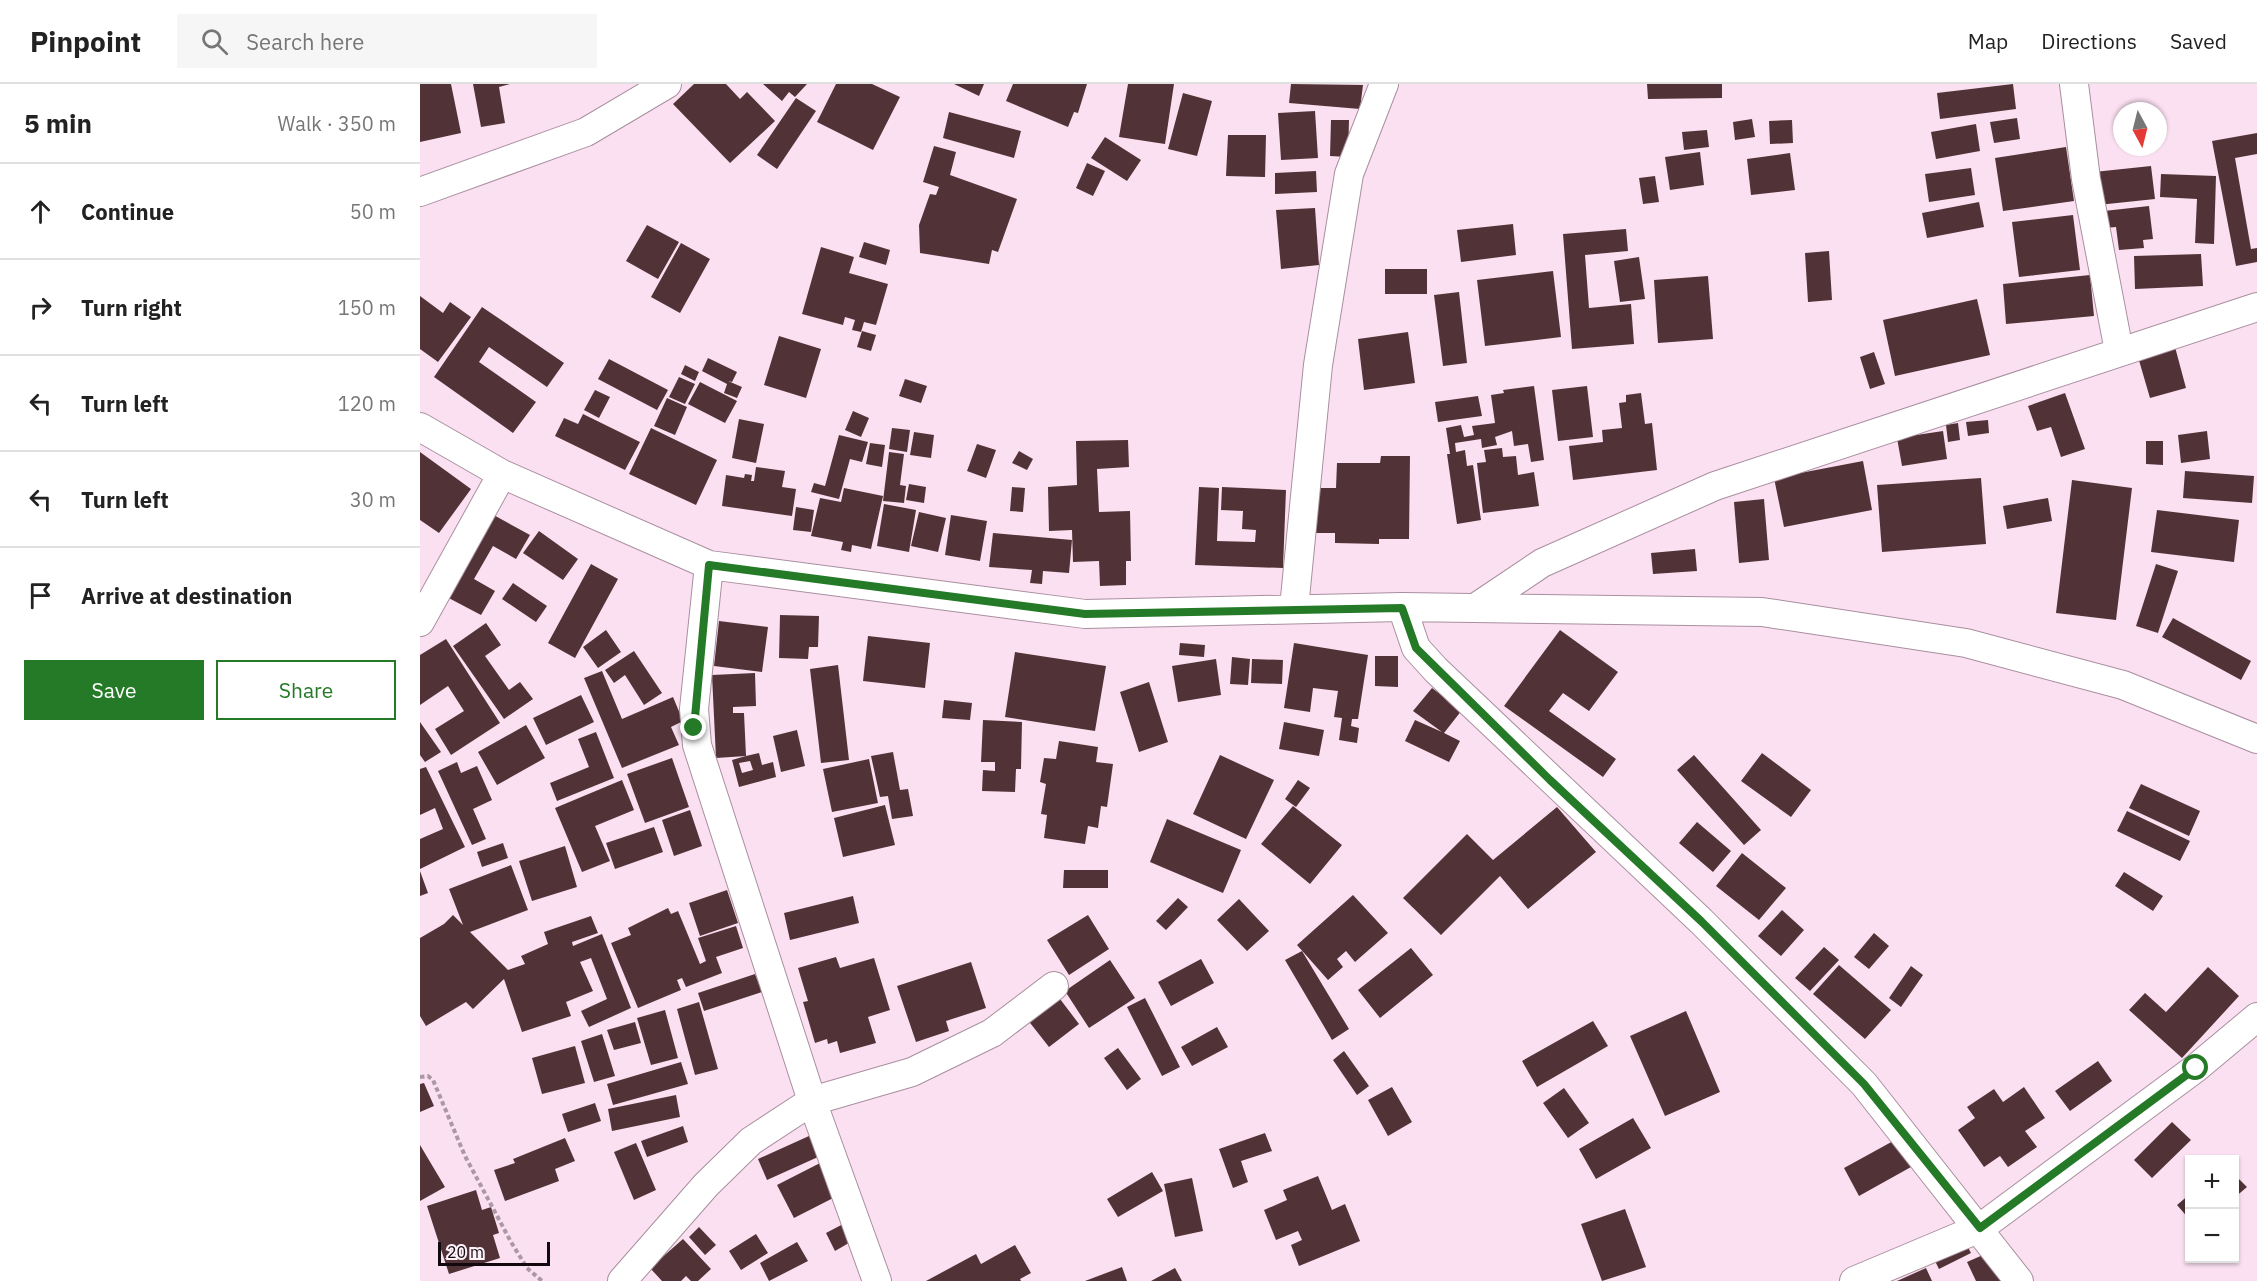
<!DOCTYPE html>
<html lang="en">
<head>
<meta charset="utf-8">
<style>
	:root { --surface:#fff; --page:#f6f6f6; --text:#222; --muted:#767676; --line:#e0e0e0; --accent:#247a26 }
	body { margin:0; font-family:"IBM Plex Sans",sans-serif; background:var(--page); color:var(--text) }
	.controls { position:absolute; right:18px; bottom:18px; display:grid; overflow:hidden; border-radius:0px; box-shadow:0 2px 4px #0004 }
	.controls button { width:54px; height:54px; display:grid; place-items:center; padding:0; border:0; border-bottom:2px solid var(--line); background:var(--surface); color:var(--text); font:30px sans-serif }
	.compass { position:absolute; left:1693px; top:18px; width:54px; height:54px; border-radius:50%; background:var(--surface); box-shadow:0 2px 4px #0004; rotate:173deg }
	.scale { position:absolute; left:18px; bottom:15px; width:112px; box-sizing:border-box; padding-left:6px; border:3px solid #11090e; border-top:0; font-size:16px; line-height:21px; white-space:nowrap; color:#11090e; -webkit-text-stroke:4px #fef2f9; paint-order:stroke }
	.stop { position:absolute; width:18px; height:18px; margin:-14px; border:4px solid #247a26; border-radius:50%; background:#fff }
	.stop.end { background:#247a26; border-color:#fff; box-shadow:0 2px 6px #0008 }
	.list { margin:0; padding:0; list-style:none }
	h2 { display:flex; justify-content:space-between; align-items:center; height:78px; margin:0; padding:0 24px; font-size:26px }
	h2 small { font-size:20px; font-weight:400; color:var(--muted) }
	.list li { display:grid; grid-template-columns:39px 1fr auto; gap:18px; align-items:center; box-sizing:border-box; height:96px; padding:0 24px; border-top:2px solid var(--line) }
	.list b { display:block; font-size:22px; white-space:nowrap }
	.list em { font-size:20px; font-style:normal; color:var(--muted) }
	.actions { display:flex; gap:12px; padding:18px 24px }
	.actions a { flex:1; padding:14px 0; border:2px solid var(--accent); border-radius:0px; text-align:center; font-size:21px; color:var(--accent) }
	.actions .main { background:var(--accent); color:#fff }
	.icon { flex:none; width:33px; height:33px; fill:none; stroke:currentColor; stroke-width:2; stroke-linecap:round; stroke-linejoin:round }
	.map { position:relative; flex:none; width:1837px; height:1197px; overflow:hidden }
	header { display:flex; align-items:center; gap:36px; box-sizing:border-box; height:84px; padding:0 30px; background:var(--surface); border-bottom:2px solid var(--line) }
	header strong { font-size:28px }
	nav { display:flex; gap:33px; margin-inline-start:auto; font-size:21px }
	.search { width:420px; height:54px; background:var(--page); display:flex; align-items:center; gap:15px; box-sizing:border-box; padding:0 21px; border-radius:0px; color:var(--muted); font-size:22px }
	main { display:flex }
	aside { flex:1; background:var(--surface) }
	.map>svg:first-child { display:block }
	.building { fill:#513337; fill-rule:evenodd }
	.lines { fill:none; stroke-linecap:round; stroke-linejoin:round }
	.street-casing { stroke:#a88f9f; stroke-width:30 }
	.path { stroke:#ac97a4; stroke-width:4; stroke-dasharray:4.5 3; stroke-linecap:butt }
	.street { stroke:#fff; stroke-width:28 }
	.route { stroke:#247a26; stroke-width:8 }
</style>
</head>
<body>
<header>
<strong>Pinpoint</strong>
<div class="search"><svg class="icon" aria-label="search" viewBox="0 0 24 24"><circle cx="10" cy="10" r="6"/><path d="M15 15l6 6"/></svg>Search here</div>
<nav><a>Map</a><a>Directions</a><a>Saved</a></nav>
</header>
<main>
<aside>
<h2>5 min<small>Walk · 350 m</small></h2>
<ul class="list">
<li><svg class="icon" aria-label="ahead" viewBox="0 0 24 24"><path d="M12 20V5M6 11l6-6 6 6"/></svg><div><b>Continue</b></div><em>50 m</em></li>
<li><svg class="icon" aria-label="right" viewBox="0 0 24 24"><path d="M7 20v-9h11M14 6l5 5-5 5"/></svg><div><b>Turn right</b></div><em>150 m</em></li>
<li><svg class="icon" aria-label="left" viewBox="0 0 24 24"><path d="M17 20v-9H6M10 6l-5 5 5 5"/></svg><div><b>Turn left</b></div><em>120 m</em></li>
<li><svg class="icon" aria-label="left" viewBox="0 0 24 24"><path d="M17 20v-9H6M10 6l-5 5 5 5"/></svg><div><b>Turn left</b></div><em>30 m</em></li>
<li><svg class="icon" aria-label="arrive" viewBox="0 0 24 24"><path d="M6 21V4h12l-3 4 3 4H6"/></svg><div><b>Arrive at destination</b></div></li>
</ul>
<div class="actions"><a class="main">Save</a><a>Share</a></div>
</aside>
<div class="map">
<svg width="1837" height="1197" viewBox="0 0 1837 1197">
	<rect width="100%" height="100%" fill="#fbe0f1"/>
	<!-- building -->
	<path class="building" d="M0 0H31L41 49 0 58Z
		M53 0H90L79 3 85 39 61 43Z
		M274 0H306L320 15 327 8 355 37 310 79 253 20Z
		M343 0H387L375 13 369 8 362 17Z
		M416 0H452L480 13 453 66 397 38Z
		M534 0H564L559 12Z
		M593 0H667L658 29 654 28 648 43 586 17Z
		M708 0H754L745 60 699 53Z
		M871 0 943 1 940 25 869 19Z
		M1227 0H1302V14L1228 15Z
		M1593 0 1596 25 1520 35 1517 9Z
		M763 9 792 17 777 72 748 65Z
		M376 14 396 27 357 85 337 71Z
		M895 27 898 74 861 76 858 29Z
		M529 28 601 47 594 74 523 54Z
		M1597 34 1600 55 1574 59 1570 38Z
		M1332 35 1335 53 1315 56 1313 38Z
		M911 36H929L928 73 910 72Z
		M1372 36 1373 59 1350 60 1349 37Z
		M1556 40 1560 67 1516 75 1511 48Z
		M1287 46 1289 63 1264 66 1262 48Z
		M1837 49V70L1815 74 1831 165 1837 164V178L1816 182 1792 57Z
		M808 51H846L845 93 806 92Z
		M685 53 721 76 707 97 671 74Z
		M514 62 536 68 530 91 597 115 578 168 572 166 569 180 500 169 499 141 510 110 516 111 519 103 503 98Z
		M1646 63 1654 117 1583 127 1575 74Z
		M1280 68 1284 101 1250 106 1245 73Z
		M1370 69 1375 106 1331 111 1327 75Z
		M667 79 685 87 673 112 656 104Z
		M1731 82 1735 115 1678 121 1674 88Z
		M1551 84 1555 111 1509 118 1505 90Z
		M896 87 897 108 855 110V89Z
		M1741 90 1796 92 1794 160 1775 159 1777 115 1740 113Z
		M1235 92 1239 118 1223 120 1219 94Z
		M1559 118 1564 143 1507 154 1502 129Z
		M1729 122 1733 155 1723 156 1724 164 1699 166 1696 143 1685 144 1675 128Z
		M895 124 899 181 861 185 856 126Z
		M1653 131 1660 186 1599 193 1592 138Z
		M1093 140 1096 171 1041 178 1037 146Z
		M227 141 259 158 238 195 206 177Z
		M1206 145 1208 167 1165 171 1169 224 1211 220 1214 260 1152 265 1143 150Z
		M444 158 470 166 466 181 439 173Z
		M261 159 290 175 260 229 231 213Z
		M401 163 434 173 429 189 468 200 456 241 444 238 441 248 432 246 435 236 425 233 423 241 382 230Z
		M1409 167 1412 216 1388 218 1385 169Z
		M1781 170 1783 202 1715 205 1714 172Z
		M1219 173 1225 215 1200 218 1194 177Z
		M965 185H1007V210H965Z
		M1133 187 1141 253 1065 262 1057 196Z
		M1670 191 1674 232 1586 240 1583 200Z
		M1288 192 1293 255 1238 259 1234 196Z
		M1039 208 1047 279 1023 282 1014 211Z
		M0 212 23 229 30 218 51 233 18 278 0 265Z
		M1557 215 1570 271 1475 292 1463 236Z
		M62 223 144 279 127 303 69 263 59 278 116 318 93 349 14 293Z
		M442 247 456 251 451 267 437 263Z
		M988 248 995 299 944 306 938 255Z
		M359 252 401 265 386 314 344 301Z
		M1755 263 1766 304 1730 314 1718 273Z
		M1454 268 1465 300 1450 305 1440 273Z
		M288 274 317 288 312 298 308 297 322 303 317 314 304 309 307 300 282 287Z
		M189 275 248 306 237 326 178 295Z
		M265 281 279 288 275 297 261 290Z
		M259 293 275 300 265 320 249 313Z
		M485 295 507 302 501 319 479 312Z
		M280 298 317 317 305 339 268 320Z
		M1114 302 1124 376 1111 378 1108 360 1094 362 1092 347 1075 353 1077 361 1062 364 1061 355 1035 359 1036 368 1045 366 1047 382 1053 381 1061 436 1037 440 1027 370H1030L1026 344 1041 341 1044 353 1054 351 1052 342 1075 339 1071 311 1084 309 1083 306Z
		M1167 302 1173 353 1138 357 1132 306Z
		M175 306 190 313 179 334 164 326Z
		M1221 309 1225 340 1232 339 1237 386 1153 396 1149 362 1183 358 1182 346 1202 344 1199 319 1206 318V311Z
		M1645 309 1665 365 1641 373 1631 343 1617 347 1608 322Z
		M1058 312 1062 332 1018 338 1015 318Z
		M247 314 267 323 255 351 234 342Z
		M433 327 449 334 441 353 425 346Z
		M163 330 220 358 205 386 135 352 144 334 158 340Z
		M319 335 344 340 336 379 312 374Z
		M1568 336 1569 349 1548 352 1546 338Z
		M1538 339 1540 356 1528 358 1526 341Z
		M231 344 297 376 276 421 209 390Z
		M472 344 490 346 487 368 469 365Z
		M1523 347 1527 375 1482 382 1477 354Z
		M1787 347 1790 375 1761 379 1758 351Z
		M494 348 514 351 511 374 490 371Z
		M419 351 448 358 442 378 430 375 419 415 391 408 394 399 405 402Z
		M708 356 709 383 677 385 679 428 710 427 711 477H706V501L680 502 679 477 653 478 652 446 629 447 628 403 657 401 656 357Z
		M1726 357H1743V381L1726 380Z
		M450 359 465 361 462 383 446 380Z
		M557 360 576 366 566 394 547 387Z
		M1082 364 1083 373 1096 372 1098 391 1114 388 1119 422 1063 429 1057 379 1066 378 1064 366Z
		M599 367 613 375 607 386 592 379Z
		M0 368 51 405 19 449 0 436Z
		M469 368 484 370 480 401 486 402 484 419 463 417Z
		M961 372H990L989 455H959V460L915 459V449H894V404H916L917 379H960Z
		M1443 377 1452 426 1364 443 1354 394Z
		M336 383 365 387 362 403 376 405 372 432 302 422 306 391 324 394 325 390 332 391 331 397H334Z
		M1765 387 1834 392 1832 419 1763 414Z
		M1561 394 1566 460 1462 468 1457 401Z
		M1652 396 1712 404 1696 536 1636 529Z
		M489 400 506 403 504 419 486 416Z
		M592 403 605 404 603 428 590 427Z
		M779 403 799 404 797 457 835 458 836 446 822 445 823 427 801 426 802 403 866 406 863 484 775 481Z
		M424 404 463 412 451 465 432 461 431 468 421 466 423 458 391 452 400 414 421 418Z
		M1628 414 1632 437 1587 445 1583 422Z
		M1344 415 1349 476 1319 479 1314 418Z
		M464 420 496 426 489 468 457 462Z
		M376 423 394 426 391 448 373 446Z
		M1737 426 1819 436 1814 478 1731 468Z
		M499 428 526 434 518 468 491 462Z
		M70 429 110 451 96 475 73 462 54 495 75 507 61 531 23 511Z
		M531 431 567 437 560 477 525 471Z
		M119 447 158 475 143 496 103 469Z
		M573 449 652 456 649 489 623 487 622 500 610 499 612 486 569 483Z
		M1275 465 1277 487 1233 490 1231 469Z
		M171 480 198 495 155 574 128 559Z
		M1736 480 1758 487 1738 549 1716 542Z
		M93 499 127 522 116 538 82 515Z
		M360 531 399 532 398 563H389L388 575 359 574Z
		M1753 534 1831 577 1821 596 1742 553Z
		M299 537 348 543 342 588 294 582Z
		M66 539 81 561 65 572 89 606 100 598 113 615 84 635 33 562Z
		M186 546 201 568 178 584 163 563Z
		M1140 546 1198 588 1169 627 1143 609 1129 627 1196 675 1183 693 1084 622Z
		M448 552 510 559 505 604 443 597Z
		M26 555 80 639 31 671 15 645 44 627 28 602 0 621V571Z
		M760 559 785 561 784 573 759 571Z
		M874 559 948 571 938 635H932L931 642 939 644 937 659 919 656 922 634 914 633 918 607 893 604 890 628 864 624Z
		M214 567 242 609 224 621 205 591 194 599 185 586Z
		M595 568 686 582 675 647 585 633Z
		M955 572H978V603L955 602Z
		M812 573 830 575 828 601 810 600Z
		M796 575 801 611 758 618 752 582Z
		M832 575 863 576 862 600 831 599Z
		M418 581 429 676 401 679 390 585Z
		M182 587 202 635 253 613 263 637 251 643 259 661 202 684 164 594Z
		M335 589 336 622 313 623V629H324L326 672 339 669 342 681 353 678 356 693 319 703 312 676 326 672 296 674 292 591ZM330 677 333 686 322 689 319 679Z
		M729 598 748 658 719 668 700 608Z
		M1012 604 1042 626 1024 649 1040 657 1029 678 985 657 995 636 1022 648 993 627Z
		M161 611 174 638 126 661 113 634Z
		M524 616 552 619 550 636 522 634Z
		M563 636 602 638 601 685H596L595 708 562 707 563 686 575 687V678H561Z
		M0 638 21 668 5 678 0 671Z
		M864 638 904 646 899 672 859 665Z
		M106 641 125 674 77 701 58 668Z
		M377 646 385 682 361 688 353 652Z
		M176 648 194 694 137 717 130 699 169 683 158 655Z
		M639 657 678 663 676 678 693 680 687 723 681 722 678 744 668 742 665 760 624 754 627 731 621 730 626 700 620 698 624 674 636 675Z
		M473 668 480 706 488 705 493 732 472 735 468 712 460 713 451 672Z
		M1342 669 1391 706 1371 733 1321 697Z
		M800 671 854 696 826 755 773 730Z
		M1274 671 1341 746 1324 761 1257 686Z
		M252 674 269 723 225 739 207 690Z
		M449 675 458 719 412 728 403 685Z
		M37 678 41 689 57 682 72 716 53 725 66 755 52 761 18 687Z
		M6 683 45 763 0 785V755L23 745 15 724 0 731V685Z
		M202 696 214 726 175 742 190 777 162 788 135 724Z
		M878 696 890 704 876 723 865 715Z
		M1721 700 1780 727 1769 752 1709 724Z
		M465 721 475 761 423 773 414 734Z
		M873 722 922 761 890 800 841 760Z
		M1137 723 1176 768 1108 825 1080 792 1021 851 983 814 1047 750 1073 776Z
		M270 726 282 762 254 772 242 736Z
		M1707 727 1770 757 1760 777 1697 747Z
		M747 735 821 766 803 809 730 778Z
		M1277 738 1311 767 1293 788 1259 759Z
		M234 743 243 768 195 785 186 759Z
		M83 759 88 774 62 783 57 768Z
		M145 762 157 803 112 817 99 777Z
		M1322 769 1366 804 1339 836 1296 802Z
		M91 781 108 826 50 848 88 886 105 880 101 872 128 860 124 848 171 832 178 849 152 858 153 862 182 850 211 924 169 943 161 927 187 915 171 874 160 878 173 907 146 918 151 932 102 948 84 895 53 925 46 918 6 942 0 932V854L24 840 33 831 43 841 29 805Z
		M644 786H688V804H643Z
		M0 787 8 809 0 812Z
		M1704 788 1743 812 1733 827 1695 802Z
		M307 806 318 839 280 852 269 819Z
		M933 811 968 849 935 878 926 867 917 875 923 883 908 896 877 861Z
		M433 812 439 839 370 856 364 829Z
		M758 814 768 823 746 846 736 837Z
		M819 815 849 847 827 867 797 836Z
		M248 824 251 830 258 827 280 880 286 877 278 854 316 842 323 864 296 873 302 889 266 903 262 894 257 896 261 906 218 924 191 859 211 851 208 844Z
		M1362 826 1384 846 1361 872 1338 852Z
		M668 831 689 865 649 891 627 856Z
		M1454 849 1469 862 1449 885 1434 873Z
		M1404 863 1419 876 1390 907 1375 894Z
		M991 864 1013 891 960 934 938 906Z
		M882 867 929 945 912 956 865 876Z
		M416 873 420 884 454 874 470 926 448 933 456 959 420 969 417 957 408 960 407 955 395 959 383 918 388 917 378 884Z
		M781 875 794 899 751 922 738 898Z
		M690 876 715 914 669 944 645 907Z
		M551 878 566 924 526 937 529 947 496 958 477 902Z
		M1419 881 1471 926 1445 955 1393 910Z
		M1491 882 1503 891 1481 923 1469 914Z
		M1788 883 1819 912 1762 974 1709 926 1725 909 1746 928Z
		M335 890 342 908 284 927 278 909Z
		M637 911 659 940 629 963 607 935Z
		M725 914 760 983 742 992 707 923Z
		M279 918 298 985 275 991 257 925Z
		M245 926 258 974 231 981 217 934Z
		M1266 927 1300 1008 1245 1032 1210 952Z
		M1173 937 1188 962 1117 1003 1102 977Z
		M215 938 221 959 194 966 187 946Z
		M797 943 808 963 772 982 761 963Z
		M182 950 195 992 174 998 161 957Z
		M155 962 165 999 122 1010 112 974Z
		M698 964 721 995 707 1006 684 974Z
		M924 967 949 1002 937 1011 913 976Z
		M1678 977 1692 997 1650 1027 1635 1007Z
		M261 978 268 1000 193 1021 187 1000Z
		M4 999 14 1022 0 1028V1000Z
		M972 1003 992 1038 968 1052 948 1016Z
		M1604 1003 1625 1034 1605 1047 1617 1063 1588 1083 1580 1072 1564 1083 1538 1046 1555 1034 1547 1023 1574 1005 1583 1018Z
		M1144 1004 1169 1039 1148 1054 1123 1019Z
		M256 1011 260 1033 192 1047 188 1025Z
		M175 1019 181 1037 148 1048 142 1030Z
		M1213 1034 1231 1064 1176 1095 1159 1065Z
		M1752 1038 1771 1056 1732 1094 1714 1076Z
		M263 1042 268 1058 227 1073 221 1057Z
		M845 1049 852 1067 821 1077 828 1098 813 1104 799 1065Z
		M389 1052 398 1073 347 1096 338 1075Z
		M145 1054 155 1077 135 1085 139 1097 85 1117 74 1086 95 1079 93 1075Z
		M1475 1056 1491 1083 1439 1112 1424 1084Z
		M216 1059 236 1106 214 1116 194 1068Z
		M0 1061 25 1103 0 1117Z
		M404 1077 421 1110 374 1134 357 1101Z
		M732 1088 743 1107 698 1133 687 1115Z
		M1814 1090 1827 1103 1814 1114Z
		M898 1092 912 1126 925 1120 940 1157 879 1182 871 1161 882 1156 878 1147 856 1156 844 1126 867 1116 863 1106Z
		M772 1094 783 1147 755 1153 744 1100Z
		M56 1106 62 1126 71 1123 79 1149 73 1151 80 1174 29 1190 7 1122Z
		M1770 1110V1136L1757 1121Z
		M1205 1125 1226 1183 1182 1197 1161 1140Z
		M425 1139 434 1156 415 1167 406 1149Z
		M279 1143 296 1161 285 1171 269 1153Z
		M336 1150 348 1169 321 1186 309 1167Z
		M263 1155 291 1185 278 1197H271L266 1192 261 1197H242L230 1184Z
		M1544 1156 1551 1169 1519 1185 1513 1173Z
		M377 1158 388 1177 349 1197 340 1179Z
		M595 1161 611 1189 600 1195 601 1197H506L556 1170 561 1180Z
		M1572 1167 1586 1197H1556L1547 1178Z
		M702 1183 707 1197H665Z
		M755 1184 762 1197H731Z
		M1506 1184 1512 1197H1477Z"/>
	<g class="lines">
		<!-- street casing -->
		<g class="street-casing">
			<path id="street" d="M1654 0 1666 95 1699 267
				M0 108 166 48 247 0
				M0 343 82 390 289 481 665 530 982 523 1342 528 1546 559 1703 601 1837 655
				M289 481 274 625 277 661 392 1017 457 1197
				M982 523 996 564 1016 586 1281 837 1444 1000 1599 1197
				M874 524 898 281 929 90 964 0
				M1055 524 1122 479 1295 402 1837 223
				M0 538 82 390
				M202 1197 286 1101 331 1057 392 1017 492 988 572 949 634 902
				M1434 1197 1560 1144 1776 984 1837 933"/>
		</g>
		<!-- path -->
		<path class="path" d="M0 993 8 992 13 996 45 1072 91 1158 107 1184 122 1197"/>
		<!-- street -->
		<use href="#street" class="street"/>
	</g>
	<g class="lines">
		<!-- route -->
		<path class="route" d="M274 644 289 481 665 530 982 524 996 564 1130 696 1281 837 1444 1000 1560 1144 1776 984"/>
	</g>
</svg>
<div class="controls">
<button>+</button>
<button>−</button>
</div>
<svg class="compass" viewBox="-18 -18 36 36"><path d="M0-13l5 13h-10z" fill="#e53935"/><path d="M0 13l5-13h-10z" fill="#767676"/></svg>
<div class="scale">20 m</div>
<div class="stop" style="left:1776px;top:984px"></div>
<div class="stop end" style="left:274px;top:644px"></div>
</div>
</main>
</body>
</html>
